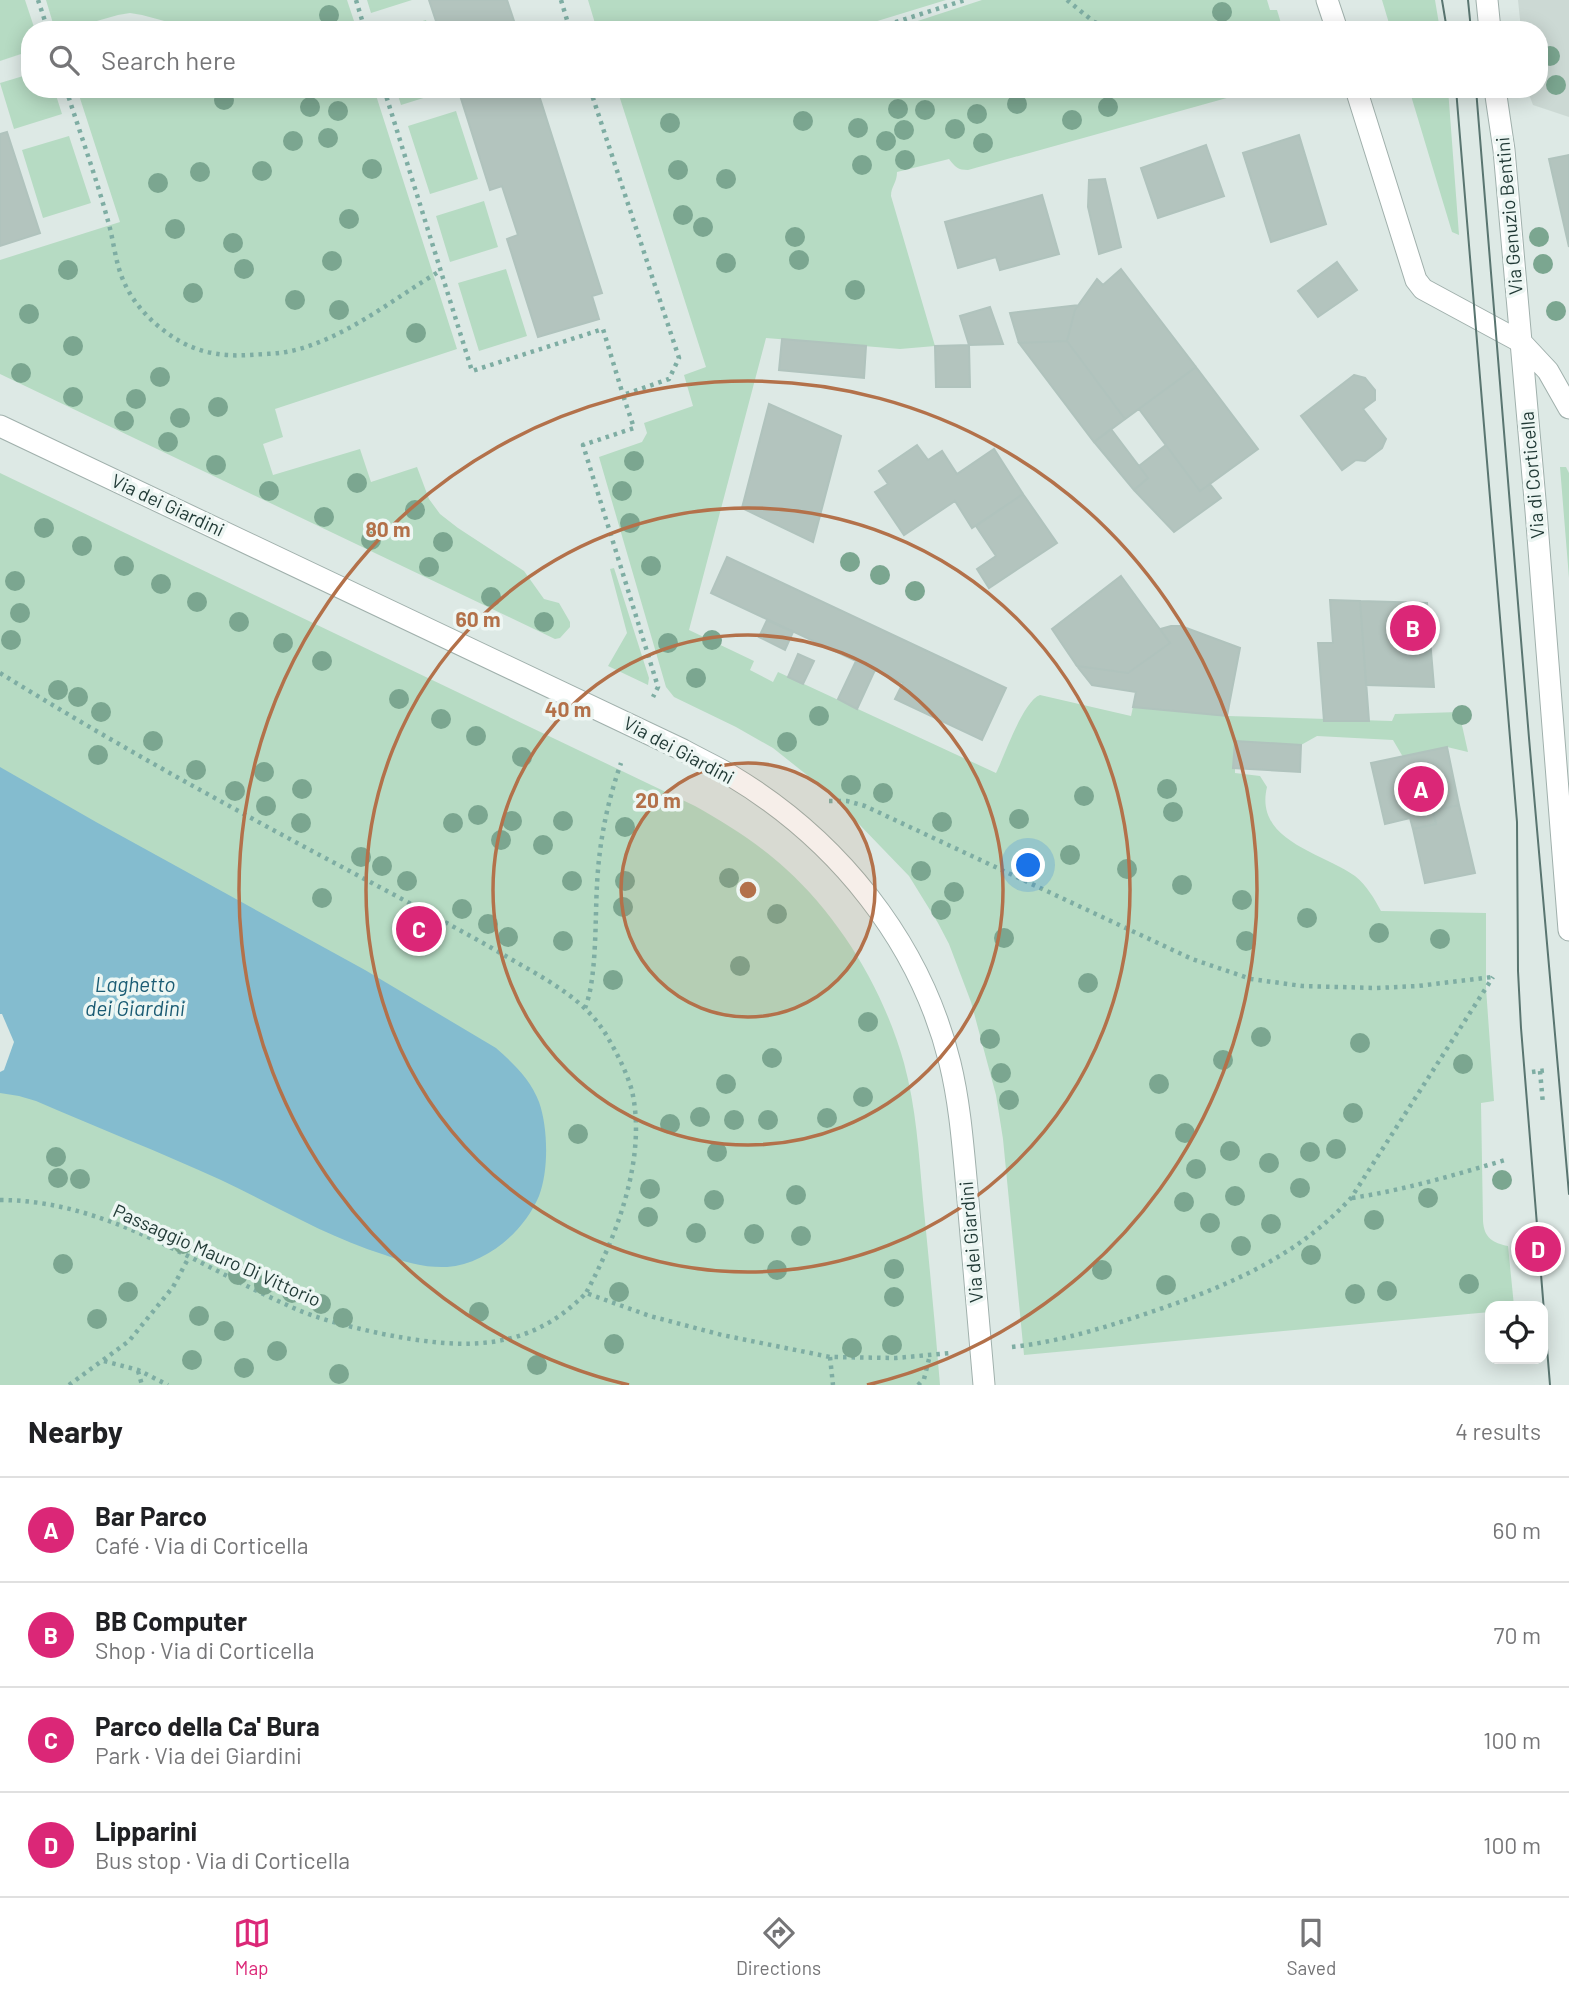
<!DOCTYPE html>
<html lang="en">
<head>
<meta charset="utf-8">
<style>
	:root { --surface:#fff; --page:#f2f2f2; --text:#202124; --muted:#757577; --line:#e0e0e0; --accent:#db2777 }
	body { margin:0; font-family:Barlow,sans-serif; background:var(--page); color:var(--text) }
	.controls { position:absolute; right:21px; bottom:21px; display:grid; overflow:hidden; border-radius:14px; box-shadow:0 4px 18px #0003 }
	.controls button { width:63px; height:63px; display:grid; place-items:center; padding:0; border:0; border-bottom:2px solid var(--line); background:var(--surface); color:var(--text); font:35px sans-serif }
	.you { position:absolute; left:1029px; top:866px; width:24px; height:24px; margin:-18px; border:5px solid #fff; border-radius:50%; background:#1a73e8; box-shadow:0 0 0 10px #1a73e833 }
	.badge { display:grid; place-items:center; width:46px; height:46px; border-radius:50%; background:var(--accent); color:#fff; font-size:23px; font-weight:700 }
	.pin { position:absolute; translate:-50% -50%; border:4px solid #fff; box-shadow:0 2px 7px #0006 }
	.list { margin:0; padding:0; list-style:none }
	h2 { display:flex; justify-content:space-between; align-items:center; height:91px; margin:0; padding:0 28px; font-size:30px }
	h2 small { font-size:23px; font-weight:400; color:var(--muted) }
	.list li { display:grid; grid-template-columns:46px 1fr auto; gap:21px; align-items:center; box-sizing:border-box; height:105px; padding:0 28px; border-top:2px solid var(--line) }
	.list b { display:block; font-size:26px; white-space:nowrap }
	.list p { margin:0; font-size:23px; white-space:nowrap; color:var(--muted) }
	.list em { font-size:23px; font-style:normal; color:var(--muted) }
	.icon { flex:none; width:38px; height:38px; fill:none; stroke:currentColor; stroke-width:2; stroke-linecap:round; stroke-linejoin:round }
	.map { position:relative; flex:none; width:1569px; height:1385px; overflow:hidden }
	.search { position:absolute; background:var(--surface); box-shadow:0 4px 18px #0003; left:21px; right:21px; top:21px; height:77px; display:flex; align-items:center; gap:18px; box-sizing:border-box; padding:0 24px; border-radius:28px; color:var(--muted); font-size:26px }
	.sheet { height:511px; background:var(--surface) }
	nav { display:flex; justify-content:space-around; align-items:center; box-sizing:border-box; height:98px; border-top:2px solid var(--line); background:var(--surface); font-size:19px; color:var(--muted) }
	nav a { display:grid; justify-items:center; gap:4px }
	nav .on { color:var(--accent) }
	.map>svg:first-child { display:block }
	.built { fill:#ccd9d4 }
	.green { fill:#b6dbc3 }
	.water { fill:#84bccf }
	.pier { fill:#dde9e5 }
	.building { fill:#b3c4be; stroke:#b0c3bd; stroke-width:2 }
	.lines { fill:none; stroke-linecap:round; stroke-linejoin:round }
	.minor-casing { stroke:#a0b0ac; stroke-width:23 }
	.tertiary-casing { stroke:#a0b0ac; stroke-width:23 }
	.path { stroke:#7eada3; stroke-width:4.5; stroke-dasharray:3.5 5; stroke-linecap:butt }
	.minor { stroke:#fff; stroke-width:21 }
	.tertiary { stroke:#fff; stroke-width:21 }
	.tram { stroke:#597570; stroke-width:2 }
	.tree { fill:#7ba690 }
	.ring { fill:none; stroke:#b3714a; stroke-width:3.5 }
	.labels { text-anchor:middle; stroke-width:7; stroke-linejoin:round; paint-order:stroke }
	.street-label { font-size:19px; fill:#1f3834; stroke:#edf6f3 }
	.water-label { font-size:21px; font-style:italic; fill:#1a5b73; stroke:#edf6f3 }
	.centre { fill:#b3714a; stroke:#edf6f3; stroke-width:3.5 }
	.ring-label { font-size:21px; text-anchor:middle; font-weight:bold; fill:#b3714a; stroke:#edf6f3; stroke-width:7; stroke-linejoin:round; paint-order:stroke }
</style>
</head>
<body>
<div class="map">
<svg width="1569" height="1385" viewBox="0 0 1569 1385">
	<rect width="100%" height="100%" fill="#dde9e5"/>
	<!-- built -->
	<path class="built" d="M1518 0H1569V117L1533 105 1527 89H1539V30H1521Z"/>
	<!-- green -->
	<path class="green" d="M0 0H25L35 30H30V51L0 61Z
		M46 0H347L354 21 324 30H198L142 15 130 13 118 15 65 30H55Z
		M367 0H412L371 13Z
		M588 0H946L848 30H727C676 10 647 30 597 30Z
		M982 0H1267L1270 10H1277L1283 30H890Z
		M1382 0H1435L1440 30H1391Z
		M426 20 429 30H393Z
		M30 74V89H54L62 114 14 129 0 83Z
		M77 89H374L457 349 275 409 283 437 263 444 273 475 360 449 371 482 417 467 429 499 440 514 458 528 524 571 544 599 559 603 570 622V627L560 638 555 639 0 374V260L120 222Z
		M396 89H449V90L401 105Z
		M617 89H1259L968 170C958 170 955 167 949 159L897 172C897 183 891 186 891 196L935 346 900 349 766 338 689 630 754 661 750 670 773 682 778 672 996 773C1005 755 1023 701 1040 695L1131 716 1133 707 1227 716 1392 721 1395 714 1459 712 1468 752 1447 747 1403 757 1393 740 1317 736 1301 745 1235 741V773L1260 776 1267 787C1254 841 1322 852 1355 876 1367 886 1374 898 1381 911L1486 913V988L1494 1101 1481 1103 1483 1221C1484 1238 1493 1243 1508 1246L1514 1306H1490V1312L1024 1355 1003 1139 996 1095 971 1002 949 944 938 923 909 876 827 791 773 748 736 727 674 697 666 687 599 457 642 442 647 433 644 423 693 406 684 375 706 367Z
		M1409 89H1448L1459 235 1452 232Z
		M456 111 478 179 430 194 408 126Z
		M69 136 91 203 43 218 22 150Z
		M484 201 498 247 450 262 436 216Z
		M506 269 527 336 479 351 458 283Z
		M1560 467H1566L1569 473V578Z
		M0 473 695 806C727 824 759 844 786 869 841 919 884 991 904 1063 916 1107 919 1154 923 1200 929 1261 935 1323 940 1385H0Z
		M614 568 649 678 648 685 608 666 627 633 610 569Z"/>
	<!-- water -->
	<path class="water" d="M0 767 96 822 365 970 496 1048C513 1063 531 1080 539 1102 548 1127 549 1170 539 1196 524 1232 486 1264 447 1267 425 1268 405 1262 385 1255 327 1237 276 1206 221 1180 160 1152 98 1128 36 1101L19 1096 0 1093Z"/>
	<!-- pier -->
	<path class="pier" d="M0 1014H2L14 1042 4 1070 0 1072Z"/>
	<!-- building -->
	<path class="building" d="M429 0H507L517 30H439Z
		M458 89H525L526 92 537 89 602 293 592 296 599 319 538 337 507 239 518 235 502 186 490 190Z
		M7 132 40 233 0 246V134Z
		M1299 135 1326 224 1271 242 1243 153Z
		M1206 145 1224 196 1158 218 1141 168Z
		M1569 155V247L1549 159Z
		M1105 179 1121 247 1099 254 1088 207 1089 180Z
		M1042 195 1059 254 1000 270 996 257 958 268 945 222Z
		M1337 262 1357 290 1318 317 1298 291Z
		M1121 269 1196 367 1125 419 1067 341 1075 310 1097 279 1103 285Z
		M1079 305 1075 310 1067 341 1019 343 1010 313Z
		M990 307 1003 344 969 345 960 316Z
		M782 339 866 346 864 378 779 370Z
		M1067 341 1125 419 1094 442 1019 343Z
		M969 345 970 387H936L935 346Z
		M1196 367 1258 449 1200 491 1139 409Z
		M1354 375 1365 378 1375 390V400L1363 409 1386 439 1382 448 1365 461 1356 460 1342 470 1301 416Z
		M769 404 841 436 813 542 742 508Z
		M1111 429 1148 478 1134 490 1094 442Z
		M917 445 928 460 942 451 957 474 994 449 1023 494 972 528 955 501 904 535 875 492 888 484 879 471Z
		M1166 445 1200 491 1210 484 1221 498 1174 532 1134 490 1148 478 1139 466Z
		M1023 494 1057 543 989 588 977 569 996 556 976 526Z
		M727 557 1006 688 982 740 895 699 903 683 711 593Z
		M1121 576 1170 643 1128 673 1077 666 1052 629Z
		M1330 600 1360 601 1369 721H1324L1318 643H1333Z
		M1360 601 1427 603 1434 687 1366 685Z
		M767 620 793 632 785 650 759 637Z
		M1171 626H1181L1240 648 1227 716 1133 707 1136 692 1092 685 1077 666 1128 673 1170 643 1160 629Z
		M798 654 814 661 803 684 788 677Z
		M856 661 875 670 857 709 838 699Z
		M1235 741 1301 745 1300 772 1233 768Z
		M1447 747 1459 805 1433 811 1436 824 1413 829 1410 818 1385 824 1371 763Z
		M1459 805 1475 873 1425 883 1413 829 1436 824 1433 811Z"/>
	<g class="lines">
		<!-- minor casing -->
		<g class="minor-casing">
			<path id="minor" d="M1327 0 1337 30
				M1356 89 1416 280 1423 289 1521 342
				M0 426 683 750C699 759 715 766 730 775 837 839 920 941 950 1063 960 1104 963 1147 967 1189 973 1254 978 1320 984 1385"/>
		</g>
		<!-- tertiary casing -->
		<g class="tertiary-casing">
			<path id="tertiary" d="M1487 0 1490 30
				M1495 89 1504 150 1536 511 1569 930
				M1521 342 1548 371 1569 408"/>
		</g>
		<!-- path -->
		<path class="path" d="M38 0 48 30
			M356 0 365 30
			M561 0 570 30
			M1067 0 1094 22 1120 30
			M106 30 128 23 160 30
			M355 30 364 27
			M652 30 675 27 703 30
			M871 30 965 0
			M66 89C80 133 96 177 108 221 114 241 115 263 124 282 134 305 153 324 173 337 195 352 222 357 249 355 261 354 274 354 286 352 341 342 393 299 440 271
			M384 89 472 371 603 329 623 395
			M590 89 679 358 669 379 623 395 634 428 583 445 658 687 653 697
			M0 673C76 720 154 765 233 808 298 844 363 878 428 913 458 929 487 945 516 962 551 982 588 1002 608 1038 618 1055 627 1073 632 1091 647 1157 617 1236 586 1293
			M829 801H847L865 806 1192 959 1251 979 1302 986 1376 988 1418 986 1492 977
			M585 1008C597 979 595 918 597 885 599 843 607 803 621 763
			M1540 1071 1543 1104
			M1532 1072 1547 1070
			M1352 1198C1404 1190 1455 1175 1505 1160
			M0 1200C105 1200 195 1264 287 1305 316 1319 351 1327 383 1334 460 1349 527 1354 586 1293L650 1316 722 1335 830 1357 896 1358 951 1353
			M1012 1347C1057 1342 1100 1329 1142 1315 1220 1289 1294 1260 1351 1198L1493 977
			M830 1357 833 1385
			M104 1361 138 1370 168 1385
			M138 1371 142 1385
			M69 1385 129 1341 173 1287 189 1257
			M918 1385 924 1379 930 1355"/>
		<!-- minor -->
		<use href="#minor" class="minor"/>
		<!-- tertiary -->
		<use href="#tertiary" class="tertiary"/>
		<!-- tram -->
		<path class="tram" d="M1442 0 1447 30
			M1468 0 1471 30
			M1456 89 1517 822 1518 971 1521 1028 1550 1385
			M1476 89 1529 738 1569 1194"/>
	</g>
	<!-- trees -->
	<g class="tree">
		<circle cx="1222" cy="12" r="10"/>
		<circle cx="329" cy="15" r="10"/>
		<circle cx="1550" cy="56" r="10"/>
		<circle cx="1556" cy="85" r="10"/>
		<circle cx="224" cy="100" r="10"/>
		<circle cx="1017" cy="104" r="10"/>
		<circle cx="310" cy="107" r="10"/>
		<circle cx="1108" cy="107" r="10"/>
		<circle cx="898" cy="109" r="10"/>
		<circle cx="925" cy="110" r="10"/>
		<circle cx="338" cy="111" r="10"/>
		<circle cx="977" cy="114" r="10"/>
		<circle cx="1072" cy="120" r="10"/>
		<circle cx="803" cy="121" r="10"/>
		<circle cx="670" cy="123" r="10"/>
		<circle cx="858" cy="128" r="10"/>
		<circle cx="955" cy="129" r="10"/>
		<circle cx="904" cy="130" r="10"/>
		<circle cx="328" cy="138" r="10"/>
		<circle cx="293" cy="141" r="10"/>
		<circle cx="886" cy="141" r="10"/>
		<circle cx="983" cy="143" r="10"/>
		<circle cx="905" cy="160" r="10"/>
		<circle cx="862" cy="165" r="10"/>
		<circle cx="372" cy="169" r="10"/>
		<circle cx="678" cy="170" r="10"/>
		<circle cx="262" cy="171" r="10"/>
		<circle cx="200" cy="172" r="10"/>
		<circle cx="726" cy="179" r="10"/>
		<circle cx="158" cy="183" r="10"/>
		<circle cx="683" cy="215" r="10"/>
		<circle cx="349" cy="219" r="10"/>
		<circle cx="703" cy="227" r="10"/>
		<circle cx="175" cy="229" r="10"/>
		<circle cx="795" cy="237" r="10"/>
		<circle cx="1539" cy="237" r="10"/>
		<circle cx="233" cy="243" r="10"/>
		<circle cx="799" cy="260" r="10"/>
		<circle cx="332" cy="261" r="10"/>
		<circle cx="726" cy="263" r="10"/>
		<circle cx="1543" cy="264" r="10"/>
		<circle cx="244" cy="269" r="10"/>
		<circle cx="68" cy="270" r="10"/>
		<circle cx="855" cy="290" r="10"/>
		<circle cx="193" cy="293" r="10"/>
		<circle cx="295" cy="300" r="10"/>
		<circle cx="339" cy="310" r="10"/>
		<circle cx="1556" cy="311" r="10"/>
		<circle cx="29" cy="314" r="10"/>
		<circle cx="416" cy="333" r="10"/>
		<circle cx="73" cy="346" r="10"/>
		<circle cx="21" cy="373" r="10"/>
		<circle cx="160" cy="377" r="10"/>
		<circle cx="73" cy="397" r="10"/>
		<circle cx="136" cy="399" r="10"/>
		<circle cx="218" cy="407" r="10"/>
		<circle cx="180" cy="418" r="10"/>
		<circle cx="124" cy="421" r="10"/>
		<circle cx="168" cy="442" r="10"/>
		<circle cx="634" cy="461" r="10"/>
		<circle cx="216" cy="465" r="10"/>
		<circle cx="357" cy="483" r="10"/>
		<circle cx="269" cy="491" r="10"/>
		<circle cx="622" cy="491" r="10"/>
		<circle cx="415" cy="510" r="10"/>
		<circle cx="324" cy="517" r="10"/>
		<circle cx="630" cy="523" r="10"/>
		<circle cx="44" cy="528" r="10"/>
		<circle cx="371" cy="540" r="10"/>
		<circle cx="443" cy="542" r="10"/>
		<circle cx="82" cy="546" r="10"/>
		<circle cx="850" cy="562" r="10"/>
		<circle cx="124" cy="566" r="10"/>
		<circle cx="651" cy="566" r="10"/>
		<circle cx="429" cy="567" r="10"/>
		<circle cx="880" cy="575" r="10"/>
		<circle cx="15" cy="581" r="10"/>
		<circle cx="161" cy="584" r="10"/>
		<circle cx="915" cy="591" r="10"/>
		<circle cx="491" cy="597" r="10"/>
		<circle cx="197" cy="602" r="10"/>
		<circle cx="20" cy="613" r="10"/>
		<circle cx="239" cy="622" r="10"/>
		<circle cx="544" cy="622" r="10"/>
		<circle cx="11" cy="640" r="10"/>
		<circle cx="712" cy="640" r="10"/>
		<circle cx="283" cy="643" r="10"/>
		<circle cx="668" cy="643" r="10"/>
		<circle cx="322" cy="661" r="10"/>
		<circle cx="696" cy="678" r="10"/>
		<circle cx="58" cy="690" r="10"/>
		<circle cx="78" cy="697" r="10"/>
		<circle cx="399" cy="699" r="10"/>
		<circle cx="101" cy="712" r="10"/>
		<circle cx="1462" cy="715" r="10"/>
		<circle cx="819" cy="716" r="10"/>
		<circle cx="441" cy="719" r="10"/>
		<circle cx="476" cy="736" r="10"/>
		<circle cx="153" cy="741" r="10"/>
		<circle cx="787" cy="742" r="10"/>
		<circle cx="98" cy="755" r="10"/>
		<circle cx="522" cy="757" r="10"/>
		<circle cx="196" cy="770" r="10"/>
		<circle cx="264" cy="772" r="10"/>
		<circle cx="851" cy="785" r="10"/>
		<circle cx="302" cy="789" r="10"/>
		<circle cx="1167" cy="789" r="10"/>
		<circle cx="235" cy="791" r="10"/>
		<circle cx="883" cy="793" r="10"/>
		<circle cx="1084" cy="796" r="10"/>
		<circle cx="266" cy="806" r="10"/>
		<circle cx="1173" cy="812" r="10"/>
		<circle cx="478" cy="815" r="10"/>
		<circle cx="1019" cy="819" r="10"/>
		<circle cx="512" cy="821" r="10"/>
		<circle cx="563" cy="821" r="10"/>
		<circle cx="942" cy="822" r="10"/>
		<circle cx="301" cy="823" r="10"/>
		<circle cx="453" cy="823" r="10"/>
		<circle cx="625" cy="827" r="10"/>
		<circle cx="501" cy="840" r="10"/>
		<circle cx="543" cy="845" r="10"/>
		<circle cx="1070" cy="855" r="10"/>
		<circle cx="361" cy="857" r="10"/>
		<circle cx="382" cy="866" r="10"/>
		<circle cx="1127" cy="869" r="10"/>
		<circle cx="921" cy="871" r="10"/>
		<circle cx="729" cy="878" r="10"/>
		<circle cx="407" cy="881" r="10"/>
		<circle cx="572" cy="881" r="10"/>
		<circle cx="625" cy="881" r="10"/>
		<circle cx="1182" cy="885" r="10"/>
		<circle cx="954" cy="892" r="10"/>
		<circle cx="322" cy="898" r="10"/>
		<circle cx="1242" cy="900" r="10"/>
		<circle cx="623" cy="907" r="10"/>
		<circle cx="462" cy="909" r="10"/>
		<circle cx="941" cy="910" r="10"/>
		<circle cx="777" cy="914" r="10"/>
		<circle cx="1307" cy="918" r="10"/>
		<circle cx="488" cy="924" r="10"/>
		<circle cx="1379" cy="933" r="10"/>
		<circle cx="508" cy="937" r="10"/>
		<circle cx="1004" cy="938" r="10"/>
		<circle cx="1440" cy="939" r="10"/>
		<circle cx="563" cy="941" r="10"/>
		<circle cx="1246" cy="941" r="10"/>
		<circle cx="740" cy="966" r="10"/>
		<circle cx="613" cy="980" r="10"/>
		<circle cx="1088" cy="983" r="10"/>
		<circle cx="868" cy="1022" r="10"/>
		<circle cx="1261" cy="1037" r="10"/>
		<circle cx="990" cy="1039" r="10"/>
		<circle cx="1360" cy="1043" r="10"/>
		<circle cx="772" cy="1058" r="10"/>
		<circle cx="1223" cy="1060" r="10"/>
		<circle cx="1463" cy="1064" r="10"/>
		<circle cx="1001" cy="1073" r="10"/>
		<circle cx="726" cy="1084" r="10"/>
		<circle cx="1159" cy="1084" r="10"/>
		<circle cx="863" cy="1097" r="10"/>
		<circle cx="1009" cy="1100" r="10"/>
		<circle cx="1353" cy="1113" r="10"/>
		<circle cx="700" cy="1117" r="10"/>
		<circle cx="827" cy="1118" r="10"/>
		<circle cx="734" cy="1120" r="10"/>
		<circle cx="768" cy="1120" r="10"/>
		<circle cx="670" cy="1124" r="10"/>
		<circle cx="1185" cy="1133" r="10"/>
		<circle cx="578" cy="1134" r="10"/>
		<circle cx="1336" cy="1149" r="10"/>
		<circle cx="1230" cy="1151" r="10"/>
		<circle cx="717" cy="1152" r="10"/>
		<circle cx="1310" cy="1152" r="10"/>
		<circle cx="56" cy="1157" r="10"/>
		<circle cx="1269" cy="1163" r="10"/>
		<circle cx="1196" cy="1169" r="10"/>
		<circle cx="58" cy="1178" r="10"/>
		<circle cx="80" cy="1179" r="10"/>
		<circle cx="1502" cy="1180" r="10"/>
		<circle cx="1300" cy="1188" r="10"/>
		<circle cx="650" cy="1189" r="10"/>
		<circle cx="796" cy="1195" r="10"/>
		<circle cx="1235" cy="1196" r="10"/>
		<circle cx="1428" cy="1198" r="10"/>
		<circle cx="714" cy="1200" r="10"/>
		<circle cx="1184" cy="1202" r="10"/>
		<circle cx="648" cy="1217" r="10"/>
		<circle cx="1374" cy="1220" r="10"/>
		<circle cx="1210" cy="1223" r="10"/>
		<circle cx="1271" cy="1224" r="10"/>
		<circle cx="696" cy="1233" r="10"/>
		<circle cx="754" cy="1234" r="10"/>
		<circle cx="801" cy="1236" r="10"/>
		<circle cx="183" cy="1244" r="10"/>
		<circle cx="1241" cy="1246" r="10"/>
		<circle cx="1311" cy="1255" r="10"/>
		<circle cx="63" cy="1264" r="10"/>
		<circle cx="894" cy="1269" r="10"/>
		<circle cx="777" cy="1270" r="10"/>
		<circle cx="1102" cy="1270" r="10"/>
		<circle cx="238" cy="1275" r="10"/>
		<circle cx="1469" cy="1284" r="10"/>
		<circle cx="264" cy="1285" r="10"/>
		<circle cx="1166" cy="1285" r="10"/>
		<circle cx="1387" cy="1291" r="10"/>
		<circle cx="128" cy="1292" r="10"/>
		<circle cx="619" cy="1292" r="10"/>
		<circle cx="292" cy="1293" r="10"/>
		<circle cx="1355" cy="1294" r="10"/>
		<circle cx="894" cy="1297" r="10"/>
		<circle cx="321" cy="1304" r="10"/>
		<circle cx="479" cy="1312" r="10"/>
		<circle cx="199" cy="1316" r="10"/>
		<circle cx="343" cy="1318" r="10"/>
		<circle cx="97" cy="1319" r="10"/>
		<circle cx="224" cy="1331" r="10"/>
		<circle cx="614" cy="1344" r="10"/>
		<circle cx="892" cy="1345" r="10"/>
		<circle cx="852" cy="1348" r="10"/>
		<circle cx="277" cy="1351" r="10"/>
		<circle cx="192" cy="1360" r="10"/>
		<circle cx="537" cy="1365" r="10"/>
		<circle cx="244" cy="1368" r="10"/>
		<circle cx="339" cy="1374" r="10"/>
	</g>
	<!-- distance rings -->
	<circle cx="748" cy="890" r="127" fill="#b3714a" fill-opacity=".12"/>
	<g class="ring">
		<circle cx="748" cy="890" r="127"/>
		<circle cx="748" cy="890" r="255"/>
		<circle cx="748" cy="890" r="382"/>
		<path d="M629 1385A509 509 0 1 1 867 1385"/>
	</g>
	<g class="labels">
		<!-- street labels -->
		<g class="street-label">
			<text transform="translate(1509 216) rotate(-95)" y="7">Via Genuzio Bentini</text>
			<text transform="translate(1532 475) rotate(-95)" y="7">Via di Corticella</text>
			<text transform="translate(168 505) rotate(25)" y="7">Via dei Giardini</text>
			<text transform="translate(679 750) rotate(28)" y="7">Via dei Giardini</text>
			<text transform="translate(971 1242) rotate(-95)" y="7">Via dei Giardini</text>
			<text transform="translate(217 1255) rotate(24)" y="7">Passaggio Mauro Di Vittorio</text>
		</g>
		<!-- water labels -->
		<g class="water-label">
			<text x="135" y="992">Laghetto<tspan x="135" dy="24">dei Giardini</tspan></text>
		</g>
	</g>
	<circle cx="748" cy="890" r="10" class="centre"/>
	<g class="ring-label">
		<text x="388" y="537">80 m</text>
		<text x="478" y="627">60 m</text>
		<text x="568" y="717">40 m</text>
		<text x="658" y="808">20 m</text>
	</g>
</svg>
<div class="controls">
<button><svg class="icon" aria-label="locate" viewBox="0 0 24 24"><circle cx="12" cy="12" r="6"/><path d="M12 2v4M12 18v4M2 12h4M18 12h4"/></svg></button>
</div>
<div class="you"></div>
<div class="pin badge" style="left:1421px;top:789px">A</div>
<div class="pin badge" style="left:1413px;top:628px">B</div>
<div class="pin badge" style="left:419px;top:929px">C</div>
<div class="pin badge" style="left:1538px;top:1249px">D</div>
<div class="search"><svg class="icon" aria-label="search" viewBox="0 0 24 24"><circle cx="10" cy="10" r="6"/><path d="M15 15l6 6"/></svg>Search here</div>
</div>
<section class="sheet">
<h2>Nearby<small>4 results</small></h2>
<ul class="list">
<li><span class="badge">A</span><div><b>Bar Parco</b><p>Café · Via di Corticella</p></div><em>60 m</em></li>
<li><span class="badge">B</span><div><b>BB Computer</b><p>Shop · Via di Corticella</p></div><em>70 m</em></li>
<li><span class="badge">C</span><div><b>Parco della Ca' Bura</b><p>Park · Via dei Giardini</p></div><em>100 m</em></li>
<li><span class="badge">D</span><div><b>Lipparini</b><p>Bus stop · Via di Corticella</p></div><em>100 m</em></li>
</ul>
</section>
<nav>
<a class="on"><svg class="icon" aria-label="map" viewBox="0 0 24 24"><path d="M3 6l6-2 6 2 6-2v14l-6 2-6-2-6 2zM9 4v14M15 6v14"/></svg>Map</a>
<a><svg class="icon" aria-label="directions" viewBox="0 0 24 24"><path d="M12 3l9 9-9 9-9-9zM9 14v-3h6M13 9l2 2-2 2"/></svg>Directions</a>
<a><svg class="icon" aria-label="saved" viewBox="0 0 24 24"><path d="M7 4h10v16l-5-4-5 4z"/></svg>Saved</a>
</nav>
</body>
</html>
